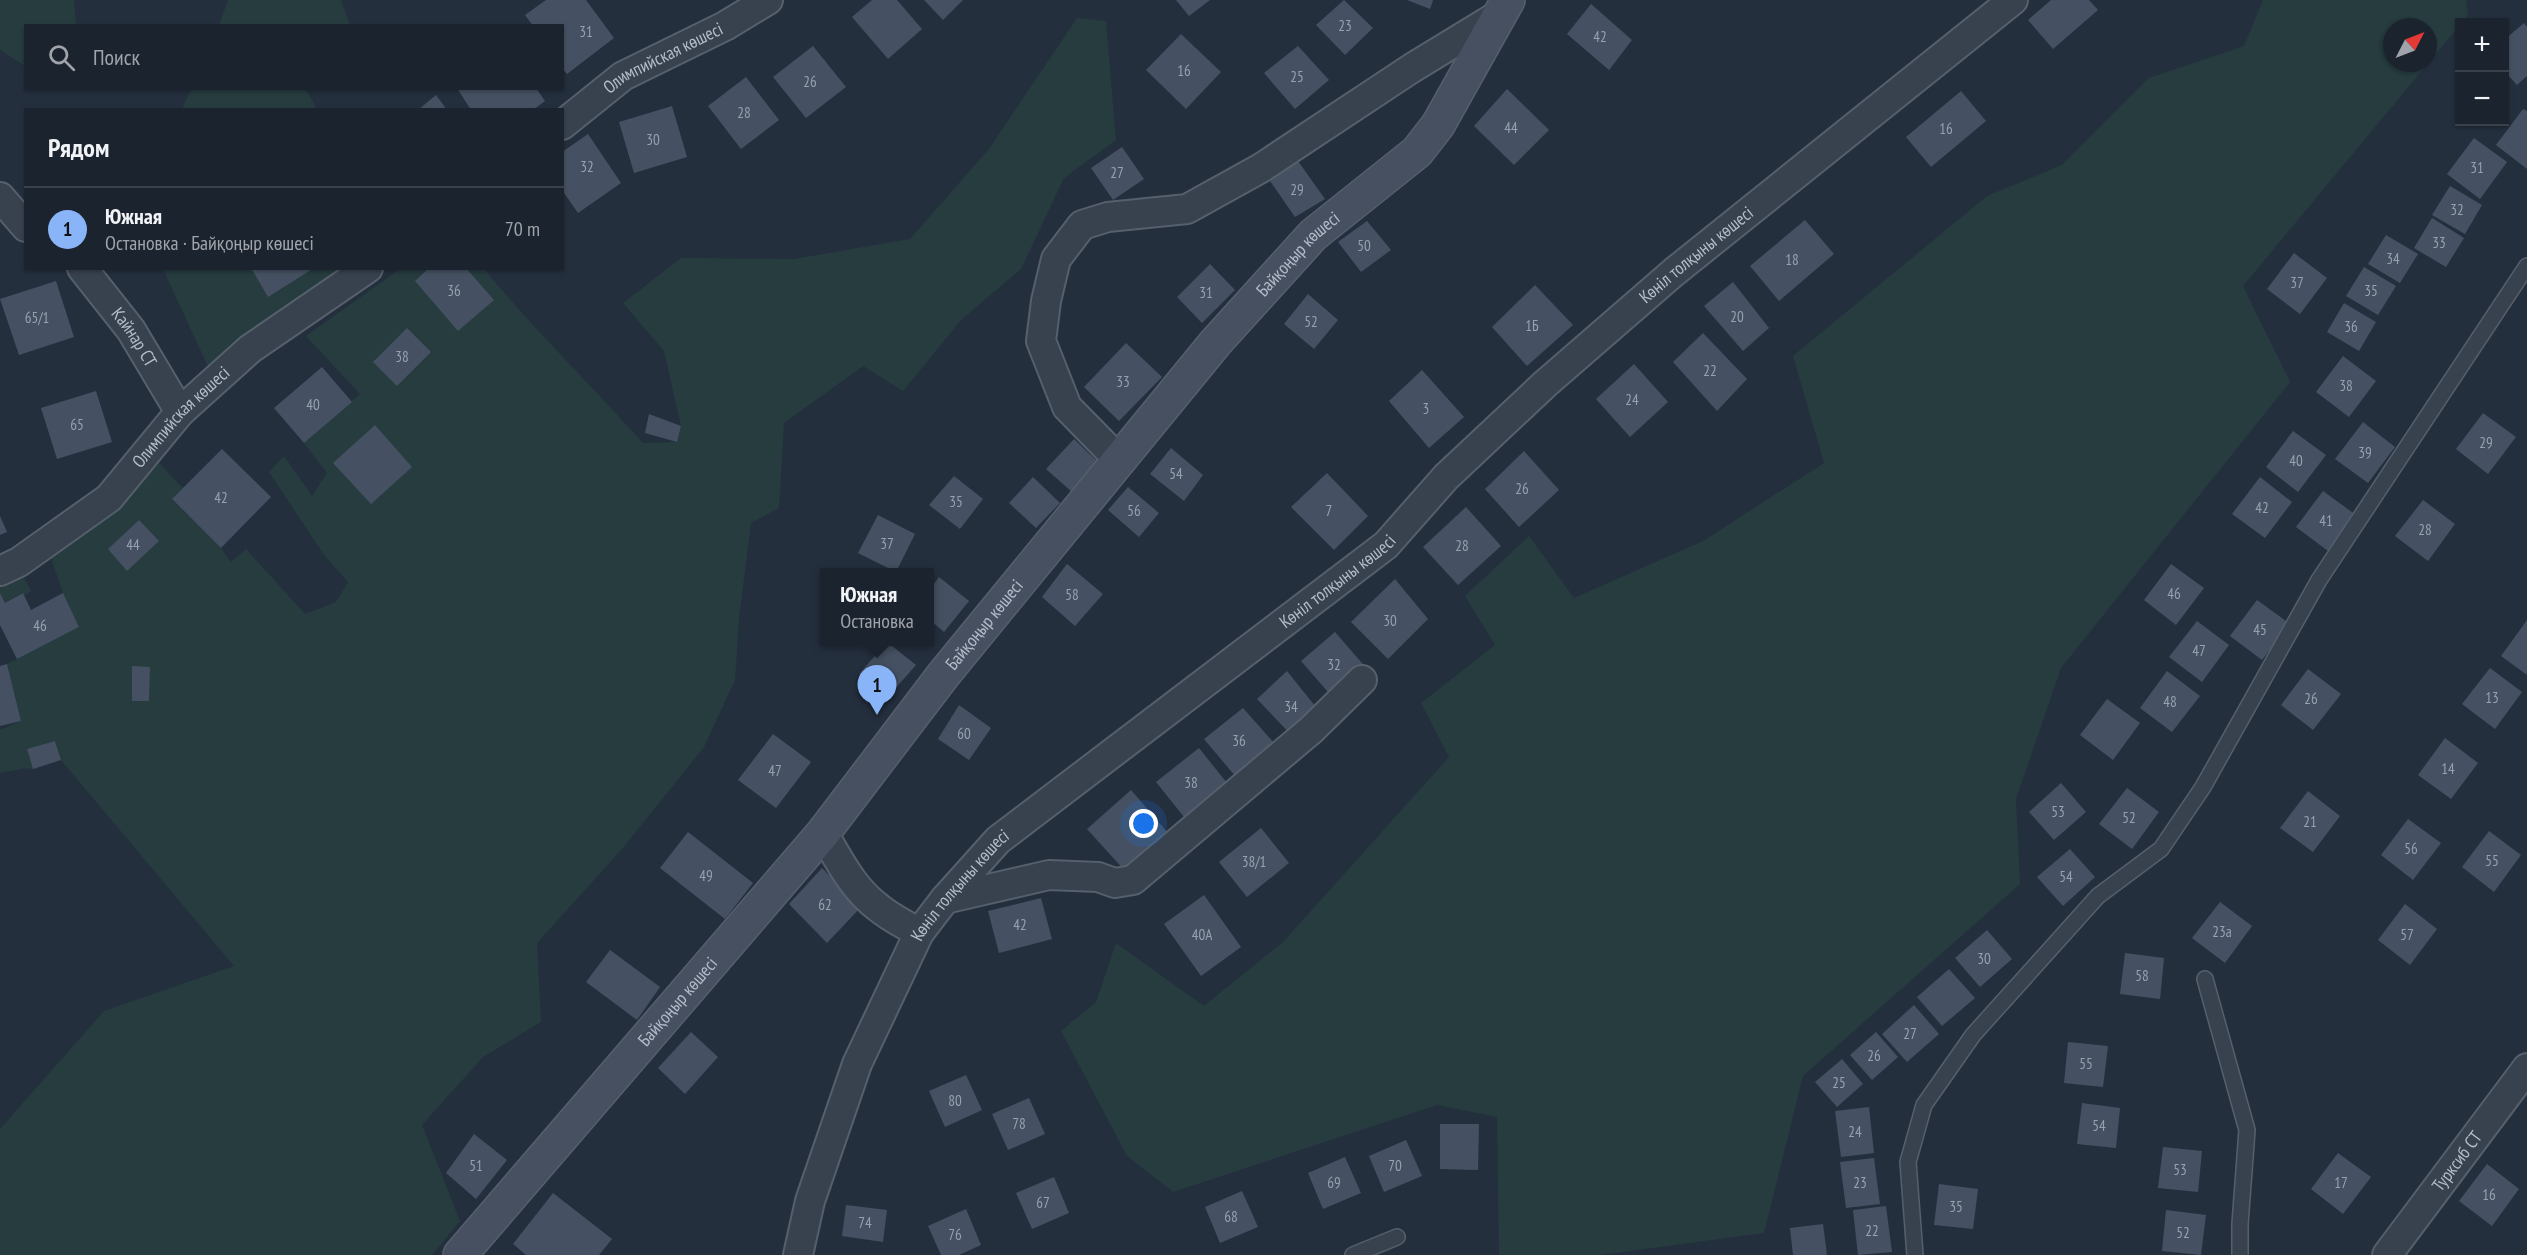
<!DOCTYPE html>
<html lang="ru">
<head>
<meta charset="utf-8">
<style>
	:root { --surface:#1b232e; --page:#242b36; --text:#f1f3f6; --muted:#a0a4aa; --line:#39404a; --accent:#8ab4f8 }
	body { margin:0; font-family:"PT Sans Narrow",sans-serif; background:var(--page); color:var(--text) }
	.controls { position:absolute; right:18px; top:18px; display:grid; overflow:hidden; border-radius:0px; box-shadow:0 2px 4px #0004 }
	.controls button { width:54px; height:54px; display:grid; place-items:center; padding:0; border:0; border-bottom:2px solid var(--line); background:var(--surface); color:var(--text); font:30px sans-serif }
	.compass { position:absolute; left:2383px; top:18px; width:54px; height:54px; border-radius:50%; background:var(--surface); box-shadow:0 2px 4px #0004; rotate:48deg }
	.you { position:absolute; left:1144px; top:824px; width:21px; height:21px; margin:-15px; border:4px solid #fff; border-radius:50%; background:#1a73e8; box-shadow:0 0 0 9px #1a73e833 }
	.badge { display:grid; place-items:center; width:39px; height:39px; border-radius:50%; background:var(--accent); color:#111; font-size:20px; font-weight:700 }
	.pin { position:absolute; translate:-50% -50px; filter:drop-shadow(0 2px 3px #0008) }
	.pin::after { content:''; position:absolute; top:32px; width:21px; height:18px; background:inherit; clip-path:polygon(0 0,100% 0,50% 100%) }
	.popup { position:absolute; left:820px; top:568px; width:114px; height:78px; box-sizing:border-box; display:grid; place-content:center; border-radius:0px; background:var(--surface); filter:drop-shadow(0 2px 4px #0005); font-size:20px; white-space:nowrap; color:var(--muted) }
	.popup b { font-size:22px; color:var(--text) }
	.popup::after { content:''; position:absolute; left:50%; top:100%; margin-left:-12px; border:12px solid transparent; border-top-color:var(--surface) }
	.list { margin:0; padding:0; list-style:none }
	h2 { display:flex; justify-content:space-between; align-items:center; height:78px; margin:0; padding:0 24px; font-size:26px }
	h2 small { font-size:20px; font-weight:400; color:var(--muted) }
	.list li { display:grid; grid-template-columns:39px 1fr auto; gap:18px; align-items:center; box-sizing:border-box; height:84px; padding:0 24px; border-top:2px solid var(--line) }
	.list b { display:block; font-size:22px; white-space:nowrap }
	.list p { margin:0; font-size:20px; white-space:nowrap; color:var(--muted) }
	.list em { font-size:20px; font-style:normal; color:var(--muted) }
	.icon { flex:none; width:33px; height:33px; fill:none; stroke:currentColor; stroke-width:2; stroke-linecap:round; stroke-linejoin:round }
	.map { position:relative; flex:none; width:2527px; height:1255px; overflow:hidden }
	.search { position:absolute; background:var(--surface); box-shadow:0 2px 4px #0004; left:24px; top:24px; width:540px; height:66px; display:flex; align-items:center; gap:15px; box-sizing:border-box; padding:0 21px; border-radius:0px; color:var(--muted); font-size:22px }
	.panel { position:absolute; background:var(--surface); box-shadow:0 2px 4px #0004; left:24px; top:108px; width:540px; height:162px; border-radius:0px }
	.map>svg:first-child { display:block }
	.green { fill:#263c3f; fill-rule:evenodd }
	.building { fill:#455162 }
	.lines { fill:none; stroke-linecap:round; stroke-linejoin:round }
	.lane-casing { stroke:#565f6c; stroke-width:18 }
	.street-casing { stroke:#565f6c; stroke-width:32 }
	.secondary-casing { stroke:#565f6c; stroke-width:36 }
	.lane { stroke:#38414e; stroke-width:15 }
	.street { stroke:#38414e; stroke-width:28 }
	.secondary { stroke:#465061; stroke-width:33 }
	.labels { text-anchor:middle; stroke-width:4.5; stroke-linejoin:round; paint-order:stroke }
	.number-label { font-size:15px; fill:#98a1af }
	.street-label { font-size:18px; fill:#b4bcc9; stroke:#1d2633 }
</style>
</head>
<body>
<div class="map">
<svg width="2527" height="1255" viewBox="0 0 2527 1255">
	<rect width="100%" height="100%" fill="#242f3e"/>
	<!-- green -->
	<path class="green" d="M0 0H74L76 25 26 26 25 66 0 50Z
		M228 0H341L350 25H219Z
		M2263 0H2466L2468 16 2462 22H2460L2459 26 2243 286 2290 382 2061 668 2016 799 2020 884 1803 1076 1764 1233 1600 1255H1499L1497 1117 1437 1105 1173 1192 1127 1156 1061 1031 1096 1002 1116 943 1204 1006 1284 941 1449 757 1421 703 1495 645 1465 596 1529 536 1574 598 1703 541 1824 463 1793 356 1987 196 2062 165 2149 78 2244 46ZM2392 27H2428V63H2392Z
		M1077 18 1106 21 1116 140 1064 178 1021 269 961 320 903 391 863 366 784 423 779 508 751 523 739 619 735 680 704 747 622 849 537 943 541 1022 483 1057 422 1125 460 1221 432 1255H0V1129L104 1011 234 966 61 760 55 741 27 749 33 769 26 768 0 773V730L21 721 7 664 79 627 63 593 50 555 87 528 159 463 183 488 172 500 221 548 231 562 246 549 305 614 336 602 348 582 324 555 269 472 284 456 312 496 327 473 304 443 360 394 306 336 400 269H484C534 329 590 384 643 443L677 442 681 426 664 351 623 303 681 258 794 259 910 239 989 149ZM132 667H150L149 701H132Z
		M191 89H309L306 90 317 109H182Z
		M163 269H353L209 369Z
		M22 574 31 591 24 596 22 593 5 603 0 593V584Z"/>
	<!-- building -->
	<path class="building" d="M546 0H586L614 38 567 74 562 68V26H533L525 15Z
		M872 0H897L922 29 888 59 852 17Z
		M924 0H963L943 20Z
		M1176 0H1210L1189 16Z
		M1344 0 1373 28 1345 55 1316 25Z
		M1407 0H1433L1430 9Z
		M2051 0H2089L2098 10 2053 49 2028 20Z
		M1591 4 1632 40 1609 70 1567 34Z
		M2524 23 2527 27V76L2517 85 2504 71V40Z
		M1181 34 1221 72 1186 109 1146 70Z
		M813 46 846 87 806 118 773 77Z
		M1298 46 1329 80 1295 109 1264 73Z
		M746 77 779 120 741 149 708 106Z
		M457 88H536L545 101 533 110H471Z
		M1507 89 1549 130 1514 165 1474 126Z
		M1961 91 1986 121 1931 167 1906 137Z
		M436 95 447 110H418Z
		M672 106 687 157 634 173 619 122Z
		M2523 109 2527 111V169L2496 145Z
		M588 134 621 183 578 213 562 190V152Z
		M2474 138 2507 162 2480 199 2447 174Z
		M1122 147 1144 179 1113 200 1091 168Z
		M1298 161 1325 199 1295 217 1270 181Z
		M2450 186 2482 205 2465 234 2432 215Z
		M2432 218 2464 238 2446 267 2414 248Z
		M1805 220 1834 254 1779 301 1750 266Z
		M1367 221 1391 250 1361 272 1338 242Z
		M2386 235 2418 254 2400 283 2368 264Z
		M2294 253 2327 278 2300 314 2267 289Z
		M1210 264 1235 290 1202 323 1177 297Z
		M2364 267 2396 286 2378 315 2346 296Z
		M251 268H314L268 297Z
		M429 268H466L494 300 458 331 415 281Z
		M56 281 74 337 19 355 0 299Z
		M1733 282 1769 328 1743 351 1704 306Z
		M1535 285 1573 325 1527 366 1492 327Z
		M1308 294 1338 320 1314 349 1284 324Z
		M2344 303 2376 322 2359 351 2327 332Z
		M407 328 431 352 397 386 373 362Z
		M1703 333 1747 379 1717 411 1673 362Z
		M1126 343 1162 377 1119 421 1084 387Z
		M2343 356 2376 381 2349 417 2316 392Z
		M1634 364 1668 402 1630 437 1596 399Z
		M322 367 352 402 304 443 274 408Z
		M1422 370 1464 417 1429 448 1389 401Z
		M96 391 112 442 57 459 41 408Z
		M2483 413 2516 437 2488 474 2456 449Z
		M649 414 681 426 677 442 645 433Z
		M2363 422 2395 447 2368 483 2335 459Z
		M375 425 412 467 371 504 333 463Z
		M2293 431 2326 455 2298 492 2266 467Z
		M1074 439 1098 462 1072 492 1046 469Z
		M1171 448 1203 475 1184 501 1150 474Z
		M222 449 271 497 221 548 172 499Z
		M1524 451 1559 490 1519 527 1485 489Z
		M1327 473 1368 516 1334 550 1291 507Z
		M954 476 983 499 960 529 929 505Z
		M1033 477 1060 503 1036 528 1009 503Z
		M2260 477 2292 502 2265 538 2232 514Z
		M1128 487 1159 513 1139 537 1108 510Z
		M2323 491 2356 515 2328 551 2296 527Z
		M2423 500 2455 524 2428 561 2395 536Z
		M1466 507 1501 546 1458 585 1423 547Z
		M878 515 915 534 896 572 858 553Z
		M0 516 7 532 0 535Z
		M139 520 159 541 127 571 108 549Z
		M1067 564 1103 594 1075 626 1042 597Z
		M2171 564 2204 588 2176 625 2144 600Z
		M939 577 969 601 944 632 930 620V589Z
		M1395 579 1428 619 1388 659 1351 622Z
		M0 593 5 603 23 593 31 610 63 593 79 627 17 659 0 625Z
		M2257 600 2290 624 2262 660 2230 636Z
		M2527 620V675L2501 656Z
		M2197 621 2229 645 2202 682 2169 657Z
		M1335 632 1368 670 1334 699 1301 661Z
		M887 642 916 665 887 698 859 674Z
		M7 664 21 721 0 726V666Z
		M132 666 150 667 149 701H132Z
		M2490 668 2522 692 2495 729 2462 704Z
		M2308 669 2341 694 2313 730 2281 705Z
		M1287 671 1323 716 1296 740 1257 699Z
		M2167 671 2200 696 2172 732 2140 708Z
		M2107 699 2140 723 2113 760 2080 735Z
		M959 705 991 728 969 760 938 739Z
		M1243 708 1274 743 1236 777 1204 739Z
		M773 734 811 762 776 808 738 780Z
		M2445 738 2478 763 2451 799 2418 775Z
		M55 741 61 760 33 769 27 749Z
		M1199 748 1227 783 1184 817 1156 782Z
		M2061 783 2086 812 2054 840 2029 812Z
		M2127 788 2159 812 2132 849 2099 824Z
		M1131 790 1168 833 1126 872 1087 829Z
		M2308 791 2340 816 2313 852 2280 828Z
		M2408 819 2441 843 2413 880 2381 855Z
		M1261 828 1289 863 1247 897 1219 862Z
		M2489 831 2521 855 2494 892 2462 867Z
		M688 832 753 883 725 919 660 868Z
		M2070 849 2095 877 2063 906 2037 877Z
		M822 868 861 907 827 943 789 904Z
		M1204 895 1241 947 1201 976 1164 924Z
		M1041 898 1052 939 999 953 988 911Z
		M2220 902 2252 926 2225 963 2192 938Z
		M2405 904 2437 929 2410 965 2378 940Z
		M1987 930 2012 959 1980 987 1955 958Z
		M610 950 660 987 637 1020 586 982Z
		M2125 953 2164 958 2160 999 2120 994Z
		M1949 969 1975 998 1942 1026 1917 997Z
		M1914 1005 1939 1034 1907 1062 1882 1034Z
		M691 1032 718 1057 685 1094 658 1068Z
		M1876 1032 1898 1057 1872 1080 1850 1055Z
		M2068 1042 2108 1046 2103 1087 2064 1083Z
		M1842 1059 1863 1084 1837 1107 1815 1082Z
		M966 1075 982 1110 945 1127 929 1091Z
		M1029 1098 1045 1134 1008 1150 992 1114Z
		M2082 1103 2120 1108 2116 1148 2077 1144Z
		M1869 1107 1874 1153 1841 1157 1835 1111Z
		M1440 1124H1479L1478 1170 1440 1169Z
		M474 1134 507 1160 476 1199 446 1173Z
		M1406 1140 1422 1176 1384 1192 1369 1156Z
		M2163 1147 2202 1151 2198 1192 2158 1188Z
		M2338 1153 2371 1177 2343 1214 2311 1189Z
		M1345 1157 1361 1193 1323 1209 1308 1173Z
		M1874 1158 1880 1204 1846 1208 1840 1162Z
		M2487 1164 2519 1189 2492 1226 2459 1201Z
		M1054 1177 1069 1213 1032 1229 1016 1193Z
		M1939 1184 1978 1189 1973 1229 1934 1225Z
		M1242 1191 1258 1227 1220 1243 1205 1207Z
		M553 1193 612 1239 599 1255H526L513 1244Z
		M846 1205 887 1210 883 1242 842 1236Z
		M1886 1206 1892 1252 1858 1255 1853 1210Z
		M966 1209 981 1245 959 1255H941L928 1226Z
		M2166 1210 2206 1215 2201 1255 2162 1251Z
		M1823 1224 1827 1255H1793L1790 1228Z"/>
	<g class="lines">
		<!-- lane casing -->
		<g class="lane-casing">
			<path id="lane" d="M2205 979 2247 1130 2240 1224V1255
				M1353 1255 1397 1237
				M1915 1255 1908 1162 1924 1105 1973 1035 2098 896 2161 849 2203 787 2319 580 2527 266"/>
		</g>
		<!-- street casing -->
		<g class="street-casing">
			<g id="street">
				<path id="s1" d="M562 125 623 76 725 26 768 0"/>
				<path d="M0 197 26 227"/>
				<path id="s2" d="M82 268 131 330 180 412"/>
				<path d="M1119 460 1067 407 1041 341 1046 301 1056 259 1082 225 1108 217 1187 209 1261 168 1412 68 1499 15"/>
				<path id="s3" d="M0 571 19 562 109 498 180 412 250 349 368 268"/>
				<path d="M823 833C839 860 853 889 879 908 891 918 906 925 919 933"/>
				<path d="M945 899 1049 875 1098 877 1115 883 1133 880 1311 730 1362 680"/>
				<path id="s4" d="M798 1255 810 1201 857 1064 919 933 945 899 998 840 1386 545 1446 477 1545 384 1674 272 2013 0"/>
				<path id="s5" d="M2387 1255 2527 1068"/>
			</g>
		</g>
		<!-- secondary casing -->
		<g class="secondary-casing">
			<g id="secondary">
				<path id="s6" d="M460 1255 823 833 944 674 1216 342 1313 235 1417 152 1438 125 1508 0"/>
			</g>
		</g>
		<!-- lane -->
		<use href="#lane" class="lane"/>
		<!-- street -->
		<use href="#street" class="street"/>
		<!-- secondary -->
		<use href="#secondary" class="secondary"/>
	</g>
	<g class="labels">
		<!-- number labels -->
		<g class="number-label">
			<text x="1345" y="31">23</text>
			<text x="586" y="37">31</text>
			<text x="1600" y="42">42</text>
			<text x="1184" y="76">16</text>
			<text x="1297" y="82">25</text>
			<text x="810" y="87">26</text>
			<text x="744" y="118">28</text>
			<text x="1511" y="133">44</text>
			<text x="1946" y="134">16</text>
			<text x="653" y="145">30</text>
			<text x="587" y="172">32</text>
			<text x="2477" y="173">31</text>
			<text x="1117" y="178">27</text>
			<text x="1297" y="195">29</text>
			<text x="2457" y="215">32</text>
			<text x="2439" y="248">33</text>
			<text x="1364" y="251">50</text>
			<text x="2393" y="264">34</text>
			<text x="1792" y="265">18</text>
			<text x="2297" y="288">37</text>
			<text x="454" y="296">36</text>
			<text x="2371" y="296">35</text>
			<text x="1206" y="298">31</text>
			<text x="1737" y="322">20</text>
			<text x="37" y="323">65/1</text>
			<text x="1311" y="327">52</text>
			<text x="1532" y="331">1Б</text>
			<text x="2351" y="332">36</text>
			<text x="402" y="362">38</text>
			<text x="1710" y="376">22</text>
			<text x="1123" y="387">33</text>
			<text x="2346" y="391">38</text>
			<text x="1632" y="405">24</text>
			<text x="313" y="410">40</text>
			<text x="1426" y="414">3</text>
			<text x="77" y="430">65</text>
			<text x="2486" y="448">29</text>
			<text x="2365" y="458">39</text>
			<text x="2296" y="466">40</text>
			<text x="1176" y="479">54</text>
			<text x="1522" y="494">26</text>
			<text x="221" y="503">42</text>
			<text x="956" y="507">35</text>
			<text x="2262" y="513">42</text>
			<text x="1134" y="516">56</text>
			<text x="1329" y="516">7</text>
			<text x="2326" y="526">41</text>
			<text x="2425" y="535">28</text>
			<text x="887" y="549">37</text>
			<text x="133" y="550">44</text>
			<text x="1462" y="551">28</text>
			<text x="2174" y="599">46</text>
			<text x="1072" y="600">58</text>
			<text x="1390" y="626">30</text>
			<text x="40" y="631">46</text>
			<text x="2260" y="635">45</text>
			<text x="2199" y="656">47</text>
			<text x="1334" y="670">32</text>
			<text x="2492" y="703">13</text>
			<text x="2311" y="704">26</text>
			<text x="2170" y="707">48</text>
			<text x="1291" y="712">34</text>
			<text x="964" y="739">60</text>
			<text x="1239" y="746">36</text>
			<text x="2448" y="774">14</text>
			<text x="775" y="776">47</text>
			<text x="1191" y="788">38</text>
			<text x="2058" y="817">53</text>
			<text x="2129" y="823">52</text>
			<text x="2310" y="827">21</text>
			<text x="2411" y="854">56</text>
			<text x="2492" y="866">55</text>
			<text x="1254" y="867">38/1</text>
			<text x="706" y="881">49</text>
			<text x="2066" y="882">54</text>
			<text x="825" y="910">62</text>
			<text x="1020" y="930">42</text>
			<text x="2222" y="937">23а</text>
			<text x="1202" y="940">40А</text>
			<text x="2407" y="940">57</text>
			<text x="1984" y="964">30</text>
			<text x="2142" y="981">58</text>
			<text x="1910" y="1039">27</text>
			<text x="1874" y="1061">26</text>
			<text x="2086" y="1069">55</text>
			<text x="1839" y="1088">25</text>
			<text x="955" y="1106">80</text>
			<text x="1019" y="1129">78</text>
			<text x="2099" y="1131">54</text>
			<text x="1855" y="1137">24</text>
			<text x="476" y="1171">51</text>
			<text x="1395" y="1171">70</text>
			<text x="2180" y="1175">53</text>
			<text x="1334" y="1188">69</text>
			<text x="1860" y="1188">23</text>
			<text x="2341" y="1188">17</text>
			<text x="2489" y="1200">16</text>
			<text x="1043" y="1208">67</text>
			<text x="1956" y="1212">35</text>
			<text x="1231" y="1222">68</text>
			<text x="865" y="1228">74</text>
			<text x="1872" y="1236">22</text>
			<text x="2183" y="1238">52</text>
			<text x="955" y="1240">76</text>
		</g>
		<!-- street labels -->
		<g class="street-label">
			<text dy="6" stroke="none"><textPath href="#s1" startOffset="122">Олимпийская көшесі</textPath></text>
			<text dy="6" stroke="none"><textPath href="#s6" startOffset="1306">Байқоңыр көшесі</textPath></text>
			<text dy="6" stroke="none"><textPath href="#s4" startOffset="1380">Көніл толқыны көшесі</textPath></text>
			<text dy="6" stroke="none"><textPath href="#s2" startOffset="87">Кайнар СТ</textPath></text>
			<text dy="6" stroke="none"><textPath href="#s3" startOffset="240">Олимпийская көшесі</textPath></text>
			<text dy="6" stroke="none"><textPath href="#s4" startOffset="894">Көніл толқыны көшесі</textPath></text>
			<text dy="6" stroke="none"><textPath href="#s6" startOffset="820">Байқоңыр көшесі</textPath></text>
			<text dy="6" stroke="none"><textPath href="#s4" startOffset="408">Көніл толқыны көшесі</textPath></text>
			<text dy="6" stroke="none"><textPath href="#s6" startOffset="334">Байқоңыр көшесі</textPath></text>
			<text dy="6" stroke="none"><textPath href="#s5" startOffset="117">Турксиб СТ</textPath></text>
		</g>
	</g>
</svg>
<div class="controls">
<button>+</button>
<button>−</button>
</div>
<svg class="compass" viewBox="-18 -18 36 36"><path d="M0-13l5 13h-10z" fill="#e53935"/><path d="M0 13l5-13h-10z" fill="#a0a4aa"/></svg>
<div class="you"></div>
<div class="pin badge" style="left:877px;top:715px">1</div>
<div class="popup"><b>Южная</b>Остановка</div>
<div class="search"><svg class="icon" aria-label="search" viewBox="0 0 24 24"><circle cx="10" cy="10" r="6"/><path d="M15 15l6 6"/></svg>Поиск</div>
<section class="panel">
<h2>Рядом<small></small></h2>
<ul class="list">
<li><span class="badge">1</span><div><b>Южная</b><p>Остановка · Байқоңыр көшесі</p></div><em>70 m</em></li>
</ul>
</section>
</div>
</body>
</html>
